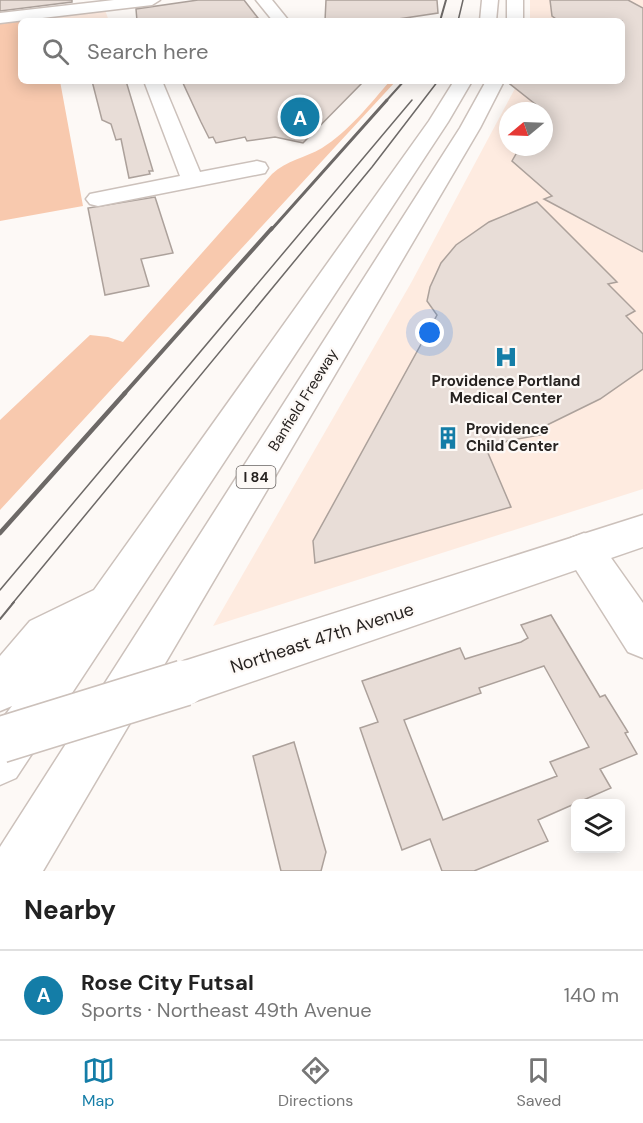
<!DOCTYPE html>
<html lang="en">
<head>
<meta charset="utf-8">
<style>
	:root { --surface:#fff; --page:#f6f6f6; --text:#222; --muted:#767676; --line:#e0e0e0; --accent:#147da7 }
	body { margin:0; font-family:"DM Sans",sans-serif; background:var(--page); color:var(--text) }
	.controls { position:absolute; right:18px; bottom:18px; display:grid; overflow:hidden; border-radius:9px; box-shadow:0 3px 15px #0003 }
	.controls button { width:54px; height:54px; display:grid; place-items:center; padding:0; border:0; border-bottom:2px solid var(--line); background:var(--surface); color:var(--text); font:30px sans-serif }
	.compass { position:absolute; left:499px; top:102px; width:54px; height:54px; border-radius:50%; background:var(--surface); box-shadow:0 3px 15px #0003; rotate:251deg }
	.you { position:absolute; left:430px; top:333px; width:21px; height:21px; margin:-15px; border:4px solid #fff; border-radius:50%; background:#1a73e8; box-shadow:0 0 0 9px #1a73e833 }
	.badge { display:grid; place-items:center; width:39px; height:39px; border-radius:50%; background:var(--accent); color:#fff; font-size:20px; font-weight:700 }
	.pin { position:absolute; translate:-50% -50%; border:3px solid #fff; box-shadow:0 2px 6px #0006 }
	.list { margin:0; padding:0; list-style:none }
	h2 { display:flex; justify-content:space-between; align-items:center; height:78px; margin:0; padding:0 24px; font-size:26px }
	h2 small { font-size:20px; font-weight:400; color:var(--muted) }
	.list li { display:grid; grid-template-columns:39px 1fr auto; gap:18px; align-items:center; box-sizing:border-box; height:90px; padding:0 24px; border-top:2px solid var(--line) }
	.list b { display:block; font-size:22px; white-space:nowrap }
	.list p { margin:0; font-size:20px; white-space:nowrap; color:var(--muted) }
	.list em { font-size:20px; font-style:normal; color:var(--muted) }
	.icon { flex:none; width:33px; height:33px; fill:none; stroke:currentColor; stroke-width:2; stroke-linecap:round; stroke-linejoin:round }
	.map { position:relative; flex:none; width:643px; height:871px; overflow:hidden }
	.search { position:absolute; background:var(--surface); box-shadow:0 3px 15px #0003; left:18px; right:18px; top:18px; height:66px; display:flex; align-items:center; gap:15px; box-sizing:border-box; padding:0 21px; border-radius:9px; color:var(--muted); font-size:22px }
	.sheet { height:168px; background:var(--surface) }
	nav { display:flex; justify-content:space-around; align-items:center; box-sizing:border-box; height:84px; border-top:2px solid var(--line); background:var(--surface); font-size:16px; color:var(--muted) }
	nav a { display:grid; justify-items:center; gap:3px }
	nav .on { color:var(--accent) }
	.map>svg:first-child { display:block }
	.built { fill:#feebe0; fill-rule:evenodd }
	.green { fill:#f8c9ae }
	.building { fill:#e8ddd7; stroke:#aca19b; stroke-width:1.5; fill-rule:evenodd }
	.lines { fill:none; stroke-linecap:round; stroke-linejoin:round }
	.minor-casing { stroke:#ccc1bb; stroke-width:3 }
	.major-casing { stroke:#ccc1bb; stroke-width:3 }
	.highway-casing { stroke:#ccc1bb; stroke-width:3 }
	.minor { fill:#fff; fill-rule:evenodd }
	.major { fill:#fff; fill-rule:evenodd }
	.highway { fill:#fff; fill-rule:evenodd }
	.tram-far1 { stroke:#6d6967; stroke-width:1.5 }
	.tram { stroke:#6d6967; stroke-width:2 }
	.rail-far3 { stroke:#6d6967; stroke-width:2 }
	.rail-far2 { stroke:#6d6967; stroke-width:3 }
	.rail-far1 { stroke:#6d6967; stroke-width:4 }
	.rail { stroke:#6d6967; stroke-width:4.5 }
	.major-bridge-casing { stroke:#ccc1bb; stroke-width:48; stroke-linecap:butt }
	.major-bridge { stroke:#fff; stroke-width:45 }
	.labels { text-anchor:middle; stroke-width:4.5; stroke-linejoin:round; paint-order:stroke }
	.shield { fill:#fdf9f6; stroke:#676361; stroke-width:1.5 }
	.shield-label { font-size:14px; font-weight:bold; fill:#272321 }
	.poi-label { font-size:15px; font-weight:bold; fill:#272321; stroke:#fdf9f6 }
	.street-label { font-size:15px; fill:#272321; stroke:#fdf9f6 }
	.near-street-label { font-size:18px; fill:#272321; stroke:#fdf9f6 }
</style>
</head>
<body>
<div class="map">
<svg width="643" height="871" viewBox="0 0 643 871">
	<rect width="100%" height="100%" fill="#fdf9f6"/>
	<!-- built -->
	<path class="built" d="M530 0H643V489L213 626 411 283 519 81H622V21H530ZM508 111H544V147H508Z
		M105 10 109 21H49L48 16Z"/>
	<!-- green -->
	<path class="green" d="M48 16 49 21H21V81H60L83 206 0 221V22Z
		M390 81H396L0 510V420L90 335 108 337 123 342 272 174C287 160 305 158 322 148 348 132 370 104 390 81Z"/>
	<!-- building -->
	<path class="building" d="M0 0H72V2L0 11Z
		M198 0H244L258 18 236 21H137L136 9Z
		M326 0H437L438 13 385 21H325Z
		M550 0H628L643 8V252L544 199 552 196 512 161 520 147H544V111L506 81H622V21H559L552 16Z
		M92 81H126L153 171H149L150 174 129 178 121 139 116 140 111 124 102 120Z
		M182 81H364L303 143 275 137 247 141 245 137 216 143 213 137 209 138 201 122Z
		M155 197 173 253 141 259 149 286 105 295 88 208Z
		M537 202 617 282 608 284 635 311 626 316 643 334V369L600 399 545 426 546 434 507 441 488 453 511 507 315 563 313 541 437 315 427 301 430 287 441 263 456 245 489 222Z
		M551 615 600 697 605 695 628 732 625 733 637 754 600 769 611 788 538 820 548 841 474 871H442L430 839 402 850 360 728 378 722 362 681 460 648 465 659 521 642 528 638 521 625ZM544 666 589 747 550 762 557 776 443 820 404 720 481 693 479 688Z
		M294 742 326 852 321 871H281L253 756Z"/>
	<g class="lines">
		<!-- minor casing -->
		<g class="minor-casing">
			<path id="minor" d="M114 0H160L152 5 0 23V13Z
				M256 0H272L289 21H273Z
				M144 81H162L200 172 257 161 265 163 268 168 265 173 98 206 90 204 86 199 90 194 180 176Z
				M584 533 597 538 643 603V658L628 652 571 562 565 550 571 538Z"/>
		</g>
		<!-- major casing -->
		<g class="major-casing">
			<path id="major" d="M643 515V547L184 705 169 698 162 683 169 668 184 661Z"/>
		</g>
		<!-- highway casing -->
		<g class="highway-casing">
			<path id="highway" d="M482 0H498L496 21H480Z
				M507 0H523V21H507Z
				M454 81H472L448 122 16 778 0 785V722L12 706 0 711V656L30 621 94 590 429 121Z
				M486 81H504L480 128 43 871H0V847L460 128Z"/>
		</g>
		<!-- minor -->
		<use href="#minor" class="minor"/>
		<!-- major -->
		<use href="#major" class="major"/>
		<!-- highway -->
		<use href="#highway" class="highway"/>
		<!-- tram-far1 -->
		<path class="tram-far1" d="M458 21 463 0
			M0 590 412 100
			M12 604 372 167 438 81"/>
		<!-- tram -->
		<path class="tram" d="M0 619 14 602"/>
		<!-- rail-far3 -->
		<path class="rail-far3" d="M440 21 446 0
			M386 101 404 81"/>
		<!-- rail-far2 -->
		<path class="rail-far2" d="M271 230 387 100"/>
		<!-- rail-far1 -->
		<path class="rail-far1" d="M124 394 272 228"/>
		<!-- rail -->
		<path class="rail" d="M0 533 125 393"/>
		<!-- major-bridge casing -->
		<g class="major-bridge-casing">
			<path id="major-bridge" d="M0 740 184 683"/>
		</g>
		<!-- major-bridge -->
		<use href="#major-bridge" class="major-bridge"/>
	</g>
	<!-- icons -->
	<defs>
		<g id="hospital-bare" transform="scale(1.8)"><path d="M-5-5h3v3.5h4V-5h3V5h-3V1.5h-4V5h-3Z" fill="#147da7" stroke="#fdf9f6" stroke-width="2.5" paint-order="stroke"/></g>
		<g id="building-bare" transform="scale(1.8)"><path d="M-4-6H4V6H1V3H-1V6H-4ZM-2.5-4.3h1.7v1.8h-1.7ZM.8-4.3h1.7v1.8H.8ZM-2.5-1h1.7V.8h-1.7ZM.8-1h1.7V.8H.8Z" fill="#147da7" stroke="#fdf9f6" stroke-width="2.5" paint-order="stroke"/></g>
	</defs>
	<g fill-rule="evenodd">
		<use href="#hospital-bare" x="506" y="357"/>
		<use href="#building-bare" x="448" y="438"/>
	</g>
	<g class="labels">
		<!-- shield labels -->
		<rect class="shield" x="236.5" y="466" width="39" height="22" rx="4.5"/>
		<g class="shield-label">
			<text x="256" y="482">I 84</text>
		</g>
		<!-- poi labels -->
		<g class="poi-label">
			<text x="506" y="386">Providence Portland<tspan x="506" dy="17">Medical Center</tspan></text>
			<text x="466" y="434" text-anchor="start">Providence<tspan x="466" dy="17">Child Center</tspan></text>
		</g>
		<!-- street labels -->
		<g class="street-label">
			<text transform="translate(303 400) rotate(-58)" y="5">Banfield Freeway</text>
		</g>
		<!-- near-street labels -->
		<g class="near-street-label">
			<text transform="translate(322 638) rotate(-18)" y="6">Northeast 47th Avenue</text>
		</g>
	</g>
</svg>
<div class="controls">
<button><svg class="icon" aria-label="layers" viewBox="0 0 24 24"><path d="M12 4l9 5-9 5-9-5zM3 14l9 5 9-5"/></svg></button>
</div>
<svg class="compass" viewBox="-18 -18 36 36"><path d="M0-13l5 13h-10z" fill="#e53935"/><path d="M0 13l5-13h-10z" fill="#767676"/></svg>
<div class="you"></div>
<div class="pin badge" style="left:300px;top:117px">A</div>
<div class="search"><svg class="icon" aria-label="search" viewBox="0 0 24 24"><circle cx="10" cy="10" r="6"/><path d="M15 15l6 6"/></svg>Search here</div>
</div>
<section class="sheet">
<h2>Nearby<small></small></h2>
<ul class="list">
<li><span class="badge">A</span><div><b>Rose City Futsal</b><p>Sports · Northeast 49th Avenue</p></div><em>140 m</em></li>
</ul>
</section>
<nav>
<a class="on"><svg class="icon" aria-label="map" viewBox="0 0 24 24"><path d="M3 6l6-2 6 2 6-2v14l-6 2-6-2-6 2zM9 4v14M15 6v14"/></svg>Map</a>
<a><svg class="icon" aria-label="directions" viewBox="0 0 24 24"><path d="M12 3l9 9-9 9-9-9zM9 14v-3h6M13 9l2 2-2 2"/></svg>Directions</a>
<a><svg class="icon" aria-label="saved" viewBox="0 0 24 24"><path d="M7 4h10v16l-5-4-5 4z"/></svg>Saved</a>
</nav>
</body>
</html>
